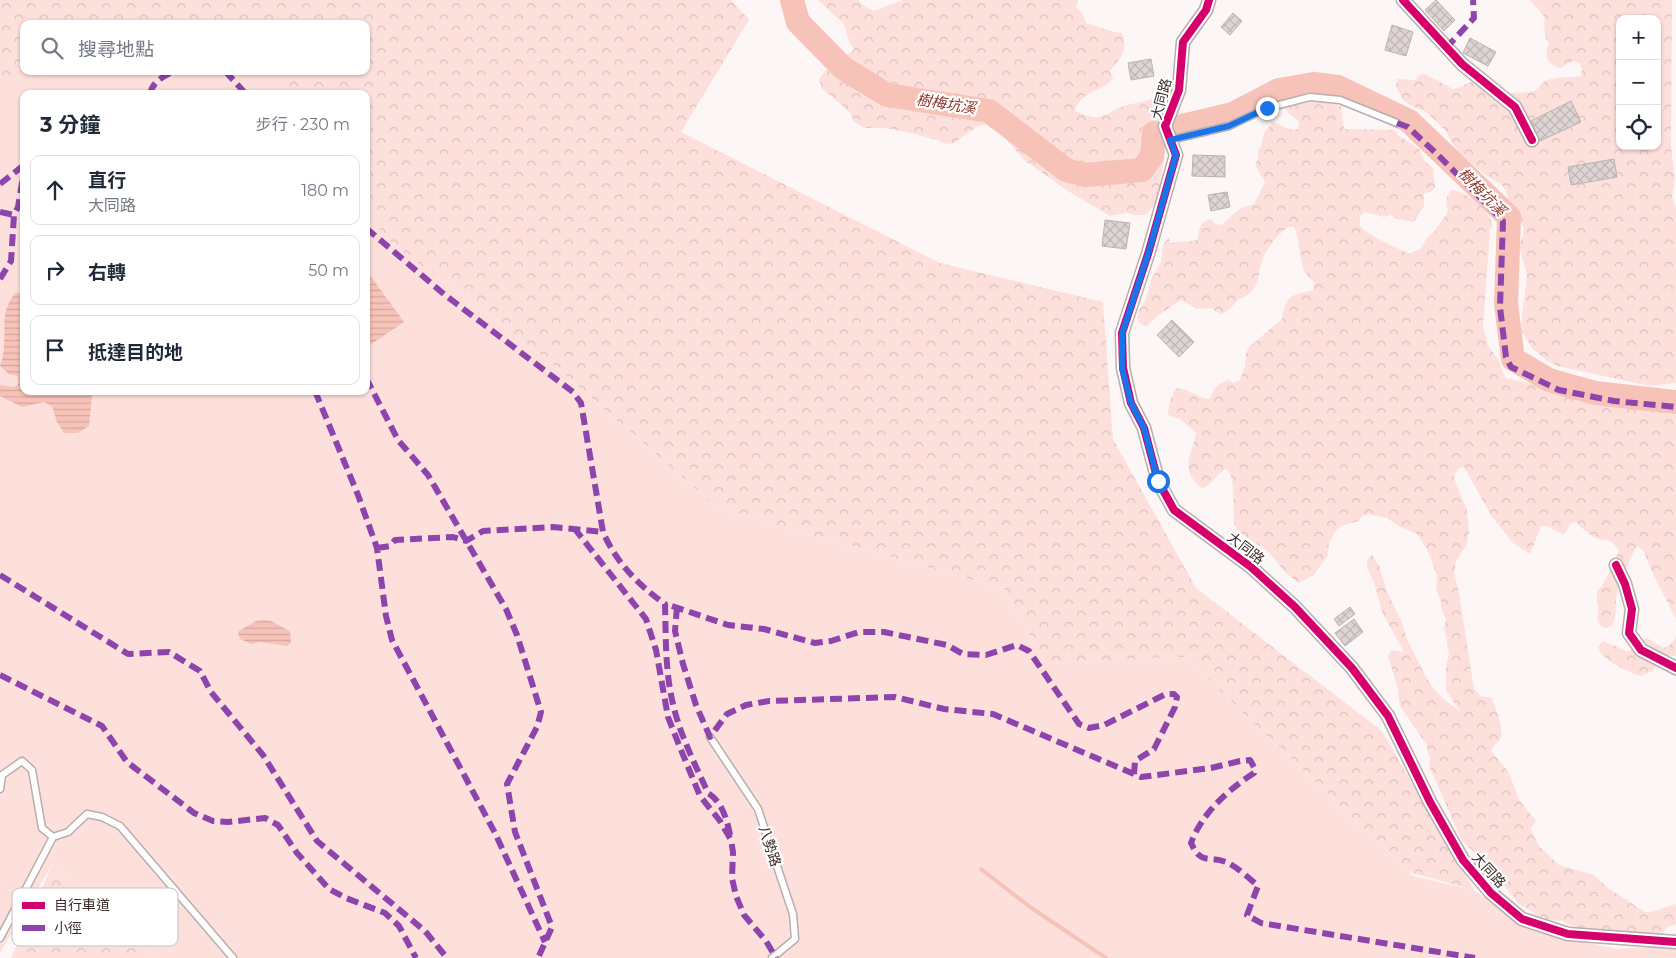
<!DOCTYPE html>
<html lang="zh-TW">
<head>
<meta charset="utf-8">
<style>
	:root { --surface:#fff; --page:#f6f6f7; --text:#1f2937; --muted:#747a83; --line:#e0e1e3 }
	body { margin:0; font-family:Montserrat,"Noto Sans TC",sans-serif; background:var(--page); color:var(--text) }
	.controls { position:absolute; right:15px; top:15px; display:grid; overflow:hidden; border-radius:10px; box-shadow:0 1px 4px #0004 }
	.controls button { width:45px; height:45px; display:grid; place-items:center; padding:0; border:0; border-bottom:1px solid var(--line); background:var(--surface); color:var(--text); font:25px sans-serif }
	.stop { position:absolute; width:15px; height:15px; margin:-11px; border:4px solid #1a73e8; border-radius:50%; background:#fff }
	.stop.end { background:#1a73e8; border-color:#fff; box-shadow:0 1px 5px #0008 }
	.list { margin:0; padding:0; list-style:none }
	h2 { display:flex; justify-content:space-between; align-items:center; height:65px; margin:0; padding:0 20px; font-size:21px }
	h2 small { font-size:16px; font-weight:400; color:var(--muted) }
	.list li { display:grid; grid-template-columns:32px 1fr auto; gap:15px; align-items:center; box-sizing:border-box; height:70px; margin:0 10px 10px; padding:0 10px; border:1px solid var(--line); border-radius:10px }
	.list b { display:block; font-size:19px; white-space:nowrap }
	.list p { margin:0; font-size:16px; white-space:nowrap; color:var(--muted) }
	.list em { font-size:16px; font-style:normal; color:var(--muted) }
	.icon { flex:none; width:28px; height:28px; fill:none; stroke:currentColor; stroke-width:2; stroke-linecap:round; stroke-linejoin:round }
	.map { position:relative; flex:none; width:1676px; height:958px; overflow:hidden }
	.search { position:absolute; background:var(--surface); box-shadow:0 1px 4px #0004; left:20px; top:20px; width:350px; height:55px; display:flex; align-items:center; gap:12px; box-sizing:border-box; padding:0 18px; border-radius:10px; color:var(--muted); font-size:19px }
	.panel { position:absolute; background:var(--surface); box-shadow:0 1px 4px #0004; left:20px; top:90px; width:350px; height:305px; border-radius:10px }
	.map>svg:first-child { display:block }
	.grass { fill:#fde0db }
	.forest { fill:url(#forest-crowns); fill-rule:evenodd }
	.water { fill:url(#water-rules) }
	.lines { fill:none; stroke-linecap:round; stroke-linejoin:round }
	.stream { stroke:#f7c2b8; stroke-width:4 }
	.river { stroke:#f7c2b8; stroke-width:24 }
	.building { fill:url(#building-cross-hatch); stroke:#bcb4b2 }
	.service-casing { stroke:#b7aead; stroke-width:9 }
	.minor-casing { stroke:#b7aead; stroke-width:15 }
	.service { stroke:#fffefe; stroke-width:6 }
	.minor { stroke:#fffefe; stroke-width:12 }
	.quiet { stroke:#8e44ad; stroke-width:6; stroke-dasharray:12 6; stroke-linecap:butt }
	.cycleway-casing { stroke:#fff; stroke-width:11 }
	.cycleway { stroke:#d6006c; stroke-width:8 }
	.route { stroke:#1a73e8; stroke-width:6 }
	.labels { text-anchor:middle; stroke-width:4.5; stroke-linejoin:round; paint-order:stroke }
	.street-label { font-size:14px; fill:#3b2d2a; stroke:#fff }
	.water-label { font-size:15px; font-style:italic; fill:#8a3427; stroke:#fff }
	.key { fill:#fff; stroke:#c4c0bf; stroke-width:1 }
	.key-label { font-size:14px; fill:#3b2d2a }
</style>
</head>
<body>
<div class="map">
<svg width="1676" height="958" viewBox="0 0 1676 958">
	<defs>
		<pattern id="forest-crowns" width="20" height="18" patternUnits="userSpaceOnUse" patternTransform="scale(1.25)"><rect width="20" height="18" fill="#fde0db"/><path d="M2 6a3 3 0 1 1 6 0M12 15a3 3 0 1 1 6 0" fill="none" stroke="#dac0bc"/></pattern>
		<pattern id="water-rules" width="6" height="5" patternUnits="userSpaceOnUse" patternTransform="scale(1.25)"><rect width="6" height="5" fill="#f7c2b8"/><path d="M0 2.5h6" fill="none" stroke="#d5a79e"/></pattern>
		<pattern id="building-cross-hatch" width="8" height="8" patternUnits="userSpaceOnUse" patternTransform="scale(1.25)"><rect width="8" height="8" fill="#ded4d3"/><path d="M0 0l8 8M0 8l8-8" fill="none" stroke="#bfb6b5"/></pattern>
	</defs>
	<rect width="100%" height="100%" fill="#fcf7f6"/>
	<!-- grass -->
	<path class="grass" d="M65 71H263L280 94H24V391H366V210L390 242 548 360 719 509 1005 589 1044 663 1185 657 1413 876 1474 890 1534 931 1618 949 1676 945V958H154L53 863 0 953V78H40Z"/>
	<!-- forest -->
	<path class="forest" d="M0 0H731L749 20 681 132 940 263 1103 302 1113 439 1196 588 1382 731 1474 890 1409 872 1185 657 1044 663 1005 589 719 509 548 360 390 242 366 210V94H280L263 71H366V24H24V71H65L40 78H0Z
		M818 0H858L864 6 874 11 903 0H1078L1076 7 1083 14 1086 23C1098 26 1110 32 1122 33 1129 51 1120 58 1110 71L1113 79C1100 93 1080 91 1075 111 1082 114 1091 118 1098 117 1107 116 1114 109 1124 106 1135 102 1147 103 1158 96L1164 103 1166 145 1159 195 1155 204 1146 215H1135L1127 213 1110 216 1068 191 1024 160 997 128 987 125 978 126 954 143 945 144 937 140 902 131 884 128H864L854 122 850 113 843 106 822 89 819 79C823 74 833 61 839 57 845 54 849 55 854 49L849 42 844 24Z
		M1530 0H1672L1671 147 1675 178 1672 197 1676 207V383L1650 386 1557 366 1546 360 1532 348 1522 332 1521 325 1527 276 1520 249V242L1523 236 1524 228 1510 205 1505 189 1501 184 1484 174 1459 154 1445 130 1426 112 1408 104 1403 99 1396 87 1397 79 1416 80 1419 75 1425 74 1453 89 1460 87 1473 81 1502 96C1512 90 1522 95 1533 91 1538 90 1541 84 1545 81 1556 76 1570 78 1581 76L1582 69 1579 63 1573 61 1560 68C1546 64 1544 56 1549 43L1545 37 1544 16ZM1620 19H1657V146H1620Z
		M1311 96 1329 103H1335L1341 106C1342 113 1342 123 1345 129L1395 130 1398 135 1419 149 1424 160 1433 168 1435 187 1431 192 1424 193V206L1414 222 1397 219 1391 215 1384 217 1364 212 1360 217C1360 219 1360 223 1360 225 1364 234 1400 249 1410 254L1421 248 1428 236 1434 232 1445 216 1448 210C1445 201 1446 197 1451 190 1465 189 1490 212 1493 225L1490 230 1483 326 1488 345 1499 361 1503 373 1506 378 1676 415V619L1652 572 1643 550 1637 546C1631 556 1620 581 1617 593 1614 606 1619 613 1611 627L1604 628C1593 621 1599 615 1598 605 1597 596 1594 593 1602 586L1619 551 1614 544 1608 540C1595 542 1584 530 1576 522L1570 524 1564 535 1547 526H1541L1530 554 1514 544 1492 517 1464 467 1458 469 1455 474 1454 479 1467 509 1469 531 1466 546 1456 561 1454 573 1459 593 1474 689 1482 697H1491C1495 705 1504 729 1501 738 1498 743 1493 745 1491 751L1508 771 1520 801 1536 821 1531 828 1533 835 1540 847 1559 865 1594 875 1608 888 1645 912C1656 913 1665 906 1676 904V924L1667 927 1660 938 1581 930 1562 921 1549 920 1537 915 1519 904 1505 887 1495 879 1478 856 1462 841 1429 766 1430 759 1426 744 1400 706 1397 686 1388 656 1391 650 1404 652 1382 612 1374 583 1367 566V560L1372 555 1379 565 1387 592 1401 620 1407 639 1427 679 1438 694 1461 713 1446 690V667L1449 654 1444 627 1446 620 1441 608V601L1436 590 1437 576 1428 551 1417 534 1398 526 1387 518 1369 514 1362 516 1359 521 1341 526 1336 530 1329 543 1328 555 1318 569 1314 575 1298 583 1283 570 1270 553 1242 534 1237 529 1234 523 1233 486 1231 476 1227 469C1217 472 1213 484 1202 489 1179 468 1191 458 1196 433L1180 419 1168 415C1168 406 1171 396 1176 388 1188 388 1197 398 1209 399 1216 388 1215 385 1228 380L1233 383 1240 380 1245 366 1246 353 1249 347 1282 319C1287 293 1289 297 1313 290L1315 283C1295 269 1303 245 1294 227H1288C1276 236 1262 253 1260 269 1258 277 1258 284 1252 291 1248 297 1241 297 1236 302 1231 307 1229 311 1221 314L1210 308 1198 309 1181 300 1156 317 1146 327 1139 323 1137 317 1139 310 1146 299 1151 280 1161 262 1163 245 1169 237 1170 243C1179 240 1188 243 1197 240 1200 229 1199 222 1211 219L1215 224 1221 225 1241 208 1254 204 1265 182 1255 165 1258 159V151L1261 146 1264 133 1273 122 1292 130 1298 129 1299 122 1280 105Z
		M1676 637V656H1662L1653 671 1641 676C1628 672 1602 661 1598 647L1603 641 1627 651 1633 649 1640 639 1647 638 1664 648 1670 645Z
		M53 863 154 958H11Z"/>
	<!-- water -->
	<path class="water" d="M366 270 404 322 367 347 366 346Z
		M15 293H24V391H90L92 395 89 426 78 433H64L57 422 52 406 44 402 22 407 0 396V385L13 387 18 385V376L9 374 0 366C2 360 4 353 4 346 6 323 0 314 15 293Z
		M263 620 271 621 290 631 291 643 287 646 260 642 252 644 240 639 238 633 239 631 256 621Z"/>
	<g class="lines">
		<!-- stream -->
		<path class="stream" d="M981 869 1030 907 1106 958"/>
		<!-- river -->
		<path class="river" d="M792 0 798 22 843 68 887 95 989 111 1066 170 1085 175 1142 170 1152 156 1154 133H1155
			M1178 127 1233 114 1279 90 1314 84 1338 87 1409 121 1509 217 1506 304 1513 359 1549 380 1595 393 1676 402"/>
	</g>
	<!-- building -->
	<path class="building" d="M1436 0 1455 20 1444 31 1425 10Z
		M1233 13 1242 21 1230 35 1221 27Z
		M1392 25 1413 32 1406 56 1385 50Z
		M1470 38 1496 52 1488 66 1463 53Z
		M1151 59 1154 76 1131 80 1128 63Z
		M1571 101 1581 122 1540 141 1531 121Z
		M1193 155 1225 156V177L1192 176Z
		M1614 159 1617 177 1571 185 1568 167Z
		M1227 192 1230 207 1211 211 1208 195Z
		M1105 220 1130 223 1126 249 1102 246Z
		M1172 320 1194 342 1179 357 1157 335Z
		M1350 607 1355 614 1339 626 1334 619Z
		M1354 619 1363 632 1345 646 1335 633Z"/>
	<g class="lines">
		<!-- service casing -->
		<g class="service-casing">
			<path id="service" d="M1170 140 1229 126 1267 108 1310 97 1340 100 1397 123
				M710 737 758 809 793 914 795 939 772 958
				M0 789 2 775 22 761 32 770 42 828 53 837 68 832 87 814 102 817 120 826 233 958
				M0 938 53 837"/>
		</g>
		<!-- minor casing -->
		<g class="minor-casing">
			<path id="minor" d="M1209 0 1206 10 1183 42 1179 90 1165 126 1176 155 1148 254 1122 333 1123 368 1131 403 1144 428 1158 481 1174 510 1251 567 1295 607 1352 668 1388 716 1430 802 1463 860 1491 893 1522 919 1568 934 1676 942
				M1403 0 1462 64 1515 107 1532 140
				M1616 565 1625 584 1632 609 1629 633 1641 650 1676 668"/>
		</g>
		<!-- service -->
		<use href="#service" class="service"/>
		<!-- minor -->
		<use href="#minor" class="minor"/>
		<!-- quiet -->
		<path class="quiet" d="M1446 48 1474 18 1473 0
			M225 71 246 94
			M150 94C153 81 163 77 174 71
			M1397 123 1408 127 1439 156 1503 221 1500 307 1506 357 1511 367 1559 390 1614 401 1676 407
			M0 184 24 165
			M0 212 14 215
			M366 228 445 295 573 392 581 403 603 532C616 562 638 585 665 604 666 637 665 671 673 704 680 735 695 764 708 793 723 802 728 823 731 840
			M0 279 11 261 14 215 18 207 24 171
			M366 378 398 440 428 475 506 609 517 635 541 712 537 727 507 784 515 832 552 927 538 958
			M315 391 358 495 377 548 386 616 392 640 495 833 545 942
			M574 528 646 619 656 650 668 717 681 750 700 796 720 821 731 840 733 852 732 878 736 896 744 915 766 941 776 958
			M377 548 390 546 395 540 453 537 466 541 483 531 553 527 603 532
			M0 575 128 654 169 652 200 671 211 692 263 755 317 841 425 931 447 958
			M672 606 728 625 764 629 815 643 831 641 859 632H884L947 645 963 654 986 655 1017 645 1029 651 1079 724 1089 728 1104 725 1166 694H1174L1177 697 1175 707 1154 749 1135 761 1134 774
			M677 607 675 631 683 664 696 705 710 737 727 714 746 705 769 701 895 697 944 709 993 714 1141 777 1211 768 1240 761 1250 760 1254 767V773C1228 790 1202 813 1191 843 1202 866 1208 855 1226 862 1236 866 1250 879 1258 886L1247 915 1261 923 1475 958
			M0 675 102 726 127 762 194 813 213 821 228 822 265 818 278 825 297 853 329 889 346 898 385 913 399 926 416 958"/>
		<!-- cycleway casing -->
		<g class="cycleway-casing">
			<path id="cycleway" d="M1209 0 1206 10 1183 42 1179 90 1165 126 1176 155 1148 254 1122 333 1123 368 1131 403 1144 428 1158 481 1174 510 1251 567 1295 607 1352 668 1388 716 1430 802 1463 860 1491 893 1522 919 1568 934 1676 942
				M1403 0 1462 64 1515 107 1532 140
				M1616 565 1625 584 1632 609 1629 633 1641 650 1676 668"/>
		</g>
		<!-- cycleway -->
		<use href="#cycleway" class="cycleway"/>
	</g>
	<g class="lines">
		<!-- route -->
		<path class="route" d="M1158 481 1144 428 1131 403 1122 368V334L1148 254 1176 155 1170 140 1229 126 1267 108"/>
	</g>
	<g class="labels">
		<!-- street labels -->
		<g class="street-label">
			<text transform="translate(1161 99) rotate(-75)" y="5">大同路</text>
			<text transform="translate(1246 548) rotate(38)" y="5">大同路</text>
			<text transform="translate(770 846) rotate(72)" y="5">八勢路</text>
			<text transform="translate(1489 870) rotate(48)" y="5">大同路</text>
		</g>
		<!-- water labels -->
		<g class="water-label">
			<text transform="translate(946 104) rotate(9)" y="5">樹梅坑溪</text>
			<text transform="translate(1482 192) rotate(45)" y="5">樹梅坑溪</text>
		</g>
	</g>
	<!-- legend -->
	<rect x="12" y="888" width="166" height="58" rx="8" class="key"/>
	<rect x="22" y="902" width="23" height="7" fill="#d6006c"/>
	<rect x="22" y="925" width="23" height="6" fill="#8e44ad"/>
	<g class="key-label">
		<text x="54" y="910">自行車道</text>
		<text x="54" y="933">小徑</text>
	</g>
</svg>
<div class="controls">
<button>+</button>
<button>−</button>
<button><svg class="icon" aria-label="locate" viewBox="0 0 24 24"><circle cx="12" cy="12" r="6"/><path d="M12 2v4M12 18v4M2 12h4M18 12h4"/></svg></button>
</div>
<div class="stop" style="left:1158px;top:481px"></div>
<div class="stop end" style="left:1267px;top:108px"></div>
<div class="search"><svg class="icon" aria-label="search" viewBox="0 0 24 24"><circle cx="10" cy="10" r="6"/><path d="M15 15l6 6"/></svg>搜尋地點</div>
<section class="panel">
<h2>3 分鐘<small>步行 · 230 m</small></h2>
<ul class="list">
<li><svg class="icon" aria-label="ahead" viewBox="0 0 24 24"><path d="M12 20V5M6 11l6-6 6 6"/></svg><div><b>直行</b><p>大同路</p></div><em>180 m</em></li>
<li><svg class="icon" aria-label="right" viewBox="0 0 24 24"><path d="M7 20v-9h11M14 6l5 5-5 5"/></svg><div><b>右轉</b></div><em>50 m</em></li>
<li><svg class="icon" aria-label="arrive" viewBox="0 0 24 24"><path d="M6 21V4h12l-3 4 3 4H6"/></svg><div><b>抵達目的地</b></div></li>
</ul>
</section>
</div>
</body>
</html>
